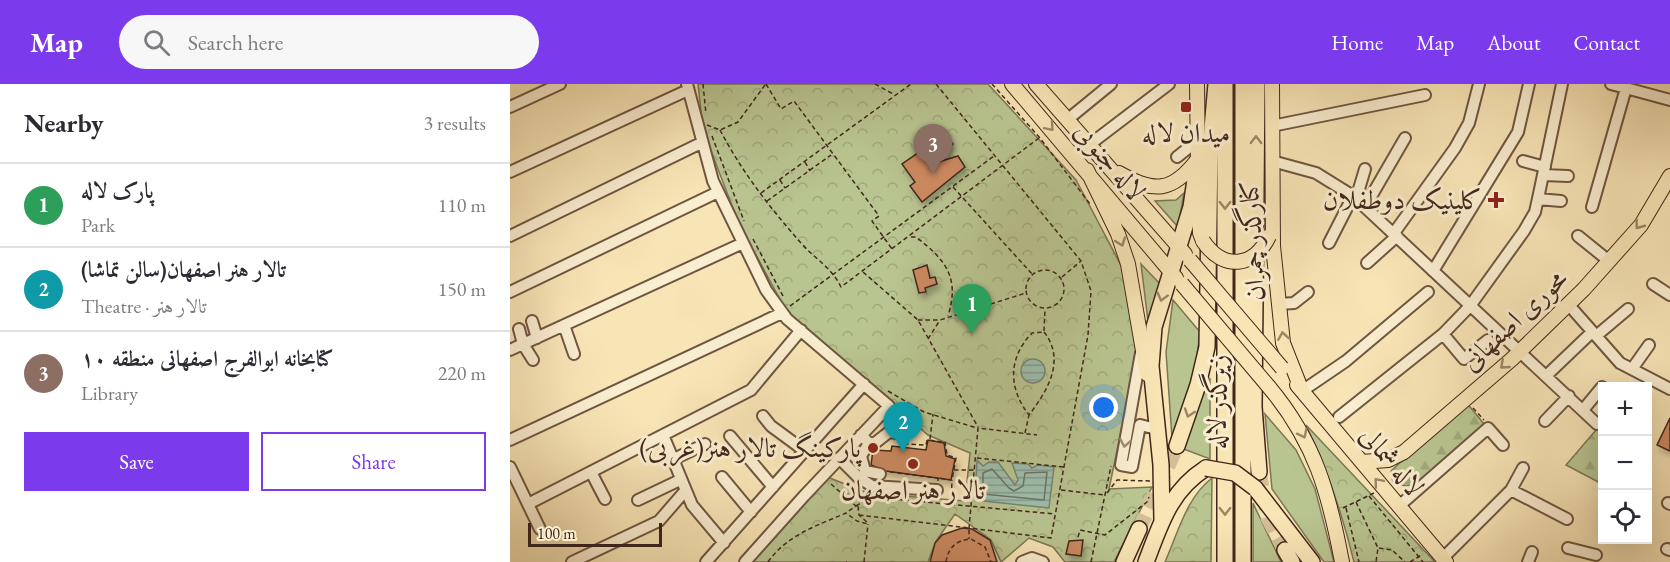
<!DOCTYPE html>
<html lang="en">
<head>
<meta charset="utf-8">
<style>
	:root { --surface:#fff; --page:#f7f7f7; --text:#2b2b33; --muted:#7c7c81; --line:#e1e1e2; --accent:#7c3aed }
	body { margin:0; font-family:"EB Garamond",Amiri,serif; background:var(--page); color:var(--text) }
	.controls { position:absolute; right:18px; bottom:18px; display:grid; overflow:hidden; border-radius:0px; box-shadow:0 6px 24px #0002 }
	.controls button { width:54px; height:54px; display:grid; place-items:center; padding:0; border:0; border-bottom:2px solid var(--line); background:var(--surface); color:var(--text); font:30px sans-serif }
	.scale { position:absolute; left:18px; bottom:15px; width:134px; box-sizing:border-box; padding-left:6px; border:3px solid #41271b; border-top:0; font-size:16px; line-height:21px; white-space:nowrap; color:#41271b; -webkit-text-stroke:4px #faeed0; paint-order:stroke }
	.you { position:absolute; left:594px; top:324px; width:21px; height:21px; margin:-15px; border:4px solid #fff; border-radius:50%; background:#1a73e8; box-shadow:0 0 0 9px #1a73e833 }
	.badge { display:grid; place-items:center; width:39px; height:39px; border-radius:50%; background:var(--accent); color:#fff; font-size:20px; font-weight:700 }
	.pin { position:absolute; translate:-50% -50px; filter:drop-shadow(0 2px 3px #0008) }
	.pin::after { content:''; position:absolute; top:32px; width:21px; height:18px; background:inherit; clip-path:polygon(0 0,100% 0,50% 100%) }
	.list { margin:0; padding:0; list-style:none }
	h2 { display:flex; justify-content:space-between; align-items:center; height:78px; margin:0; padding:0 24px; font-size:26px }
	h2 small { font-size:20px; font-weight:400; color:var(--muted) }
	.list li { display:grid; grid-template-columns:39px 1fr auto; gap:18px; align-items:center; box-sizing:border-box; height:84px; padding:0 24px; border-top:2px solid var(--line) }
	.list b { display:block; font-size:22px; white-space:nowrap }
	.list p { margin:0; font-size:20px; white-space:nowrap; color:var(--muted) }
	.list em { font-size:20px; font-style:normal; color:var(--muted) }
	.actions { display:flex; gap:12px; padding:18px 24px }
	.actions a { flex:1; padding:14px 0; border:2px solid var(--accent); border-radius:0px; text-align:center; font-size:21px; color:var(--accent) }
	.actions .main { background:var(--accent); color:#fff }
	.icon { flex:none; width:33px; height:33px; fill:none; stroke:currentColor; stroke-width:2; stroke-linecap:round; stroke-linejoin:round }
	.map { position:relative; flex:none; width:1160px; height:478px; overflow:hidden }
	header { display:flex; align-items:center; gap:36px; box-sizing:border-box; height:84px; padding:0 30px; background:var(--accent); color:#fff }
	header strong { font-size:28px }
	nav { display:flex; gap:33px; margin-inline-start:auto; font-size:21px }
	.search { width:420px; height:54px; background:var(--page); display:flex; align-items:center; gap:15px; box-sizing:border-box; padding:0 21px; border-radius:33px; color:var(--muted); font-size:22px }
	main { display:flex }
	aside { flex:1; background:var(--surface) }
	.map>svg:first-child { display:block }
	.grass { fill:#b9c591; stroke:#7d7656; stroke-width:1.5 }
	.forest { fill:url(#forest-firs); stroke:#7d7656; stroke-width:1.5 }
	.park { fill:url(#park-crowns); stroke:#7d7656; stroke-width:1.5 }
	.water { fill:url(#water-rules); stroke:#788273; stroke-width:1.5 }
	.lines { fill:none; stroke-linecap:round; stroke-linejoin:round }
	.shore { stroke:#6f7364; stroke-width:1.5 }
	.building { fill:#cc8961; stroke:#41271b; stroke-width:1.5; filter:url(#shadow) }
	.highway-tunnel { stroke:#d3bf97; stroke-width:15; stroke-dasharray:15 8; stroke-linecap:butt }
	.minor-casing { stroke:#6f5642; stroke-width:14 }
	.major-casing { stroke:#41271b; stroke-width:16 }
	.highway-casing { stroke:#41271b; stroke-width:18 }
	.path { stroke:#41271b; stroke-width:1.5; stroke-dasharray:4.5 3; stroke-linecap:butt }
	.minor { stroke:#faeed0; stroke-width:10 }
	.major { stroke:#f8e5b6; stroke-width:14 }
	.highway { stroke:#f8e5b6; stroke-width:15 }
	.major-bridge-casing { stroke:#41271b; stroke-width:16; stroke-linecap:butt }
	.highway-bridge-casing { stroke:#41271b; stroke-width:18; stroke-linecap:butt }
	.major-bridge { stroke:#f8e5b6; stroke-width:14 }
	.highway-bridge { stroke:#f8e5b6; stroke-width:15 }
	.oneway { stroke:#9c8668 }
	.oneway2 { stroke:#9e8a76 }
	.poi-dot { fill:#8f2418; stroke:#faeed0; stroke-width:2 }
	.labels { text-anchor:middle; stroke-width:6; stroke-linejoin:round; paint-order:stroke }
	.poi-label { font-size:27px; fill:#41271b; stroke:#faeed0 }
	.street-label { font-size:27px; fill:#41271b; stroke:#faeed0 }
</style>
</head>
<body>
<header>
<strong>Map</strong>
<div class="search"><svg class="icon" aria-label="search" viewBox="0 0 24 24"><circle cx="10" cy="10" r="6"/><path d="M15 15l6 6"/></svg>Search here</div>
<nav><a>Home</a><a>Map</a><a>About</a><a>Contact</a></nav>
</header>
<main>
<aside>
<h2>Nearby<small>3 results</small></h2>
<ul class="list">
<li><span class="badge" style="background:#2e9e5b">1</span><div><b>پارک لاله</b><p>Park</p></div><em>110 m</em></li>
<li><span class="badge" style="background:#0f9aa8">2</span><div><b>تالار هنر اصفهان(سالن تماشا)</b><p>Theatre · تالار هنر</p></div><em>150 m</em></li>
<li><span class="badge" style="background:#8d6e63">3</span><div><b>کتابخانه ابوالفرج اصفهانی منطقه ۱۰</b><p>Library</p></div><em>220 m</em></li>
</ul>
<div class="actions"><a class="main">Save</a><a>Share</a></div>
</aside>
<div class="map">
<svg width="1160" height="478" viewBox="0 0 1160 478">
	<defs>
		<pattern id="forest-firs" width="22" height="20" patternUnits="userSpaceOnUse" patternTransform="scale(1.5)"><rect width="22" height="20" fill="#b9c591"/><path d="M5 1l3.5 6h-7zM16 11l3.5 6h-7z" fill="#a0a97c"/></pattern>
		<pattern id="park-crowns" width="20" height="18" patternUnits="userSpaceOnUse" patternTransform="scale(1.5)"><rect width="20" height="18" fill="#b9c591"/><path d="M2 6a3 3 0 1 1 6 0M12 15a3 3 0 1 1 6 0" fill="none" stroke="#a0a97c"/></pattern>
		<pattern id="water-rules" width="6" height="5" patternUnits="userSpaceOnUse" patternTransform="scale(1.5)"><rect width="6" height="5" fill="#9dbfae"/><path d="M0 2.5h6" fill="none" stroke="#829b8d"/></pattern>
		<filter id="shadow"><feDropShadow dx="3" dy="5" stdDeviation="3" flood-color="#0004"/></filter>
	</defs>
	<rect width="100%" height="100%" fill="#f8e5b6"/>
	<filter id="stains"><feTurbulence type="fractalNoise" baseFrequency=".00333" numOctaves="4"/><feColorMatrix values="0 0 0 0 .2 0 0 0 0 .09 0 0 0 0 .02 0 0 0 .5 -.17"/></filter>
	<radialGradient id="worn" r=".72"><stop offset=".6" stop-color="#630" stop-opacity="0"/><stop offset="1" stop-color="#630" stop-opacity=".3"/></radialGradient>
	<!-- grass -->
	<path class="grass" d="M674 109 668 143 645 117 666 116Z
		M631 180 651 201 638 237Z
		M663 216 690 248 685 287 662 354 656 268Z
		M700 294V375L671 364Z
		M755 330 786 366 805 405 824 478H814L762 405Z
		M743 419 771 478H743Z"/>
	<!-- forest -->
	<path class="forest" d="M956 318 974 340 909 399 896 402 883 399 881 387Z
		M1092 339V400L1056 381Z"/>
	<!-- park -->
	<path class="park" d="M188 0H478L566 96 615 189 627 270 599 405 642 403 604 478H555L543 463 519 454 491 478 481 456 445 430 426 457 418 478H242L317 393 358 409 455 417 460 369 418 351 278 230 229 140 193 46Z
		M796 341 925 478H844C832 428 818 387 796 341Z
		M702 394 701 478H655C668 449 676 414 702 394Z"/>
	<!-- water -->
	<path class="water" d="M511 287a12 12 0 1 1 24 0a12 12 0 1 1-24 0Z
		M467 376 473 382 479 378H488L505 401 508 396 502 379 518 380 522 384 528 381 544 383 539 424 465 416Z"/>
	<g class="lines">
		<!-- shore -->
		<path class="shore" d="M482 385 499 404 504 407 513 402 515 389 537 388 534 416 473 410V389Z"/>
	</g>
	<!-- building -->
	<path class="building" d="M434 51 443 60 425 79 448 72 455 83 412 118 400 102 405 98 392 80Z
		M417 181 420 194 425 193 427 200 415 204 416 208 409 209 403 186Z
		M1160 334V367L1147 361Z
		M418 356 434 359 436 372 445 375 441 396 376 387 361 381 363 366 381 367 382 362 416 366Z
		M452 444 462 445 480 456 487 478H420L425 459 432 451Z
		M573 456 571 472 556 470 559 457Z"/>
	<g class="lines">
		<!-- highway-tunnel -->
		<path class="highway-tunnel" d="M749 388 758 434 775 466
			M629 445 667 362"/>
		<!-- minor casing -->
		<g class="minor-casing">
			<path id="minor" d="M177 0 203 97 256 206 277 235 379 322 294 412 235 478
				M1101 0 1160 16
				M0 23 50 0
				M557 36 601 0
				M762 42 915 11
				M579 61 659 0
				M667 73 687 57
				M762 77 806 89 843 112 1087 340
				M1013 77 1035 83
				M0 88 178 6
				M1033 91 1058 92
				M846 115 855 85
				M1028 115 1051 117
				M855 123 895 54
				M1082 123 1116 4
				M884 149 945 64 959 39 969 0
				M0 152 191 59
				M1068 152 1099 177
				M819 159 843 112
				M857 179 887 152
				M923 187 1008 48 1019 0
				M1143 200 1160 211
				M0 208 208 108
				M769 220 784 219 798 208
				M1058 220 1110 279 1160 305
				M22 237 27 254
				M54 241 64 270
				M9 245 13 260 23 276
				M933 250 954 275 978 256
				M1086 252 1118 225
				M0 266 233 159
				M631 269 611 381 622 383 630 341 647 345
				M1122 285 1139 261
				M1037 291 1082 248
				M792 307 836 277 918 208
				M1073 326 1092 303
				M253 332 261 342 295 367
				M829 333 933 250 960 222 1014 147 1025 128 1029 110 1052 0
				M1035 337 1059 312
				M153 351 182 421 214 459
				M351 351 359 359H365L379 348 395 350
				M220 352 263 403
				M0 356 272 229
				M359 359 351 372 355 387 370 390
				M329 374 348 393 362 402 427 406
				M162 376 195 360
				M0 383 30 445
				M81 388 95 415
				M212 393 241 428
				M1001 406 1057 435
				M128 416 170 396
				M1158 419 1160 420
				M18 420 241 306 291 246
				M889 422 978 344 993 361
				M1058 464 1086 471
				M1157 465 1160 466
				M933 474 1001 406 1013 384
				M62 478 149 437 175 407
				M196 478 354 300
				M512 478 522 474 533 478
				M1018 478 1022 468"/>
		</g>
		<!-- major casing -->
		<g class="major-casing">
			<path id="major" d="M502 0 666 194
				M526 0 675 170
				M687 0 688 85
				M762 0 763 162 773 259 792 307
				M577 86 608 150 618 180 637 290
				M609 89C644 109 662 109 688 75
				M688 104 690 149 693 157
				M787 301 936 478
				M759 303C805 358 819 409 832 478
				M852 378 878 376 894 368 1002 275 1074 205 1131 141 1160 92"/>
		</g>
		<!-- highway casing -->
		<g class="highway-casing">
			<path id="highway" d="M715 0V478
				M747 0 744 323 749 388
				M667 362 688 301 697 263 700 68 706 0
				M745 404 802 478
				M652 437 651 381 641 282 644 243 681 123 688 75
				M775 466 782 478
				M614 478 629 445
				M636 478C651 439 660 407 696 384
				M733 478V0"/>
		</g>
		<!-- path -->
		<path class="path" d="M193 0 196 30
			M256 0 271 25 284 17 369 132 362 137 382 165
			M365 0 385 11
			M426 0 571 177 581 207 578 251 541 454 459 444 468 344 527 351
			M482 0 530 54 580 120
			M197 41 210 46 228 38 255 1
			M210 46C232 88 260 124 291 159 305 175 322 184 331 203L529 54
			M202 52 234 137
			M295 78 300 87
			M270 96 275 104
			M443 103 523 191
			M251 109 401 0
			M257 117 321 71
			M401 153H406C436 176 450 194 438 232
			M243 155 273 212
			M516 205a19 19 0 1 1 38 0a19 19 0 1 1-38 0Z
			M353 188 408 236 468 343
			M552 193 571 177
			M280 222 484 72
			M408 236H430L516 209
			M534 247 535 225
			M534 248C556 276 538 306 519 331 498 304 498 274 522 249Z
			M418 255 430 236
			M378 307 414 328 467 344
			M963 324 974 336
			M515 349 519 331
			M420 355 423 330
			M394 360 416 361 417 356 435 358 437 371 446 374 442 396 428 394V397
			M467 374 554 383
			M444 386H464
			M380 388 428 394
			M321 400 346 422 336 429
			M551 406 594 411
			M597 409 607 396 640 397
			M859 412 913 478
			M846 418 868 464 866 478
			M441 419 442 397
			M346 422 360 413 545 430
			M348 422 349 431 358 439
			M833 424 864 409
			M836 424 849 478
			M349 431 459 444V455
			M568 453 570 446 595 451 637 418 639 413
			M869 464 882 466 895 478
			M258 478C277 451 306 442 336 429L347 437 358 440
			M336 478H337
			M354 478 358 440
			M436 478C438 464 446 456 461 455L475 463 481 478
			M581 478 601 382
			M900 478 913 470"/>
		<!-- minor -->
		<use href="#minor" class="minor"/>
		<!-- major -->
		<use href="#major" class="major"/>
		<!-- highway -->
		<use href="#highway" class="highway"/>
		<!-- major-bridge casing -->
		<g class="major-bridge-casing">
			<path id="major-bridge" d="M693 157C713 187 744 184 759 152
				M680 176 772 284
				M672 200 759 303"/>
		</g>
		<!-- highway-bridge casing -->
		<g class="highway-bridge-casing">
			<path id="highway-bridge" d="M696 384 725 389 745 404"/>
		</g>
		<!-- major-bridge -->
		<use href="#major-bridge" class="major-bridge"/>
		<!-- highway-bridge -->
		<use href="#highway-bridge" class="highway-bridge"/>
	</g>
	<!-- one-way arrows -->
	<defs><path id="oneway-chevron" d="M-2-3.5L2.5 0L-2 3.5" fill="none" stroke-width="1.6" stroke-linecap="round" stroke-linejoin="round" transform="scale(1.5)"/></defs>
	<g class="oneway">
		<use href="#oneway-chevron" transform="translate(540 43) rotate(49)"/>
		<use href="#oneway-chevron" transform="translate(746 56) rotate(-90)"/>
		<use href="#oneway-chevron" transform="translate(715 121) rotate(90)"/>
		<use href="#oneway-chevron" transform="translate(1129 141) rotate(127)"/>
		<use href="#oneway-chevron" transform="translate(611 158) rotate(70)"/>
		<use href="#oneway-chevron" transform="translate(652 213) rotate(105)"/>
		<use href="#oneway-chevron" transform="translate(773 252) rotate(-99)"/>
		<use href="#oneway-chevron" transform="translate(994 281) rotate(139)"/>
		<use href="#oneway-chevron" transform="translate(679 329) rotate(109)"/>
		<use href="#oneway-chevron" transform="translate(793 350) rotate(63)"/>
		<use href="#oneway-chevron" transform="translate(868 398) rotate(-130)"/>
		<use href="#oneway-chevron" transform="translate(715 427) rotate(90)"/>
	</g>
	<use class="oneway2" href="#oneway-chevron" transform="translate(615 359) rotate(100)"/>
	<!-- markers -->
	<g class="poi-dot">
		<rect x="670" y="17" width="12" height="12" rx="3"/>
		<path d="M983 107h6v6h6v6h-6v6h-6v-6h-6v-6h6z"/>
		<circle cx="363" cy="364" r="6"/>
		<circle cx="403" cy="380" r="6"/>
	</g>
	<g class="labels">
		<!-- poi labels -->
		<g class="poi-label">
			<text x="676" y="58">میدان لاله</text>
			<text x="972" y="125" text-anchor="end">کلینیک دوطفلان</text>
			<text x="351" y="373" text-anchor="end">پارکینگ تالار هنر(غربی)</text>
			<text x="403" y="415">تالار هنر اصفهان</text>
		</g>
		<!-- street labels -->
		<g class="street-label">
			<text transform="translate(600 77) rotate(50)" y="9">لاله جنوبی</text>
			<text transform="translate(742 157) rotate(-93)" y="9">کنارگذر چمران</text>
			<text transform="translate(1004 236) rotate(-43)" y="9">محوری اصفهانی</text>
			<text transform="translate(707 318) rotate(-90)" y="9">زیرگذر لاله</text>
			<text transform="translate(882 377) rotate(50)" y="9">لاله شمالی</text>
		</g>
	</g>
	<rect width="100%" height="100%" filter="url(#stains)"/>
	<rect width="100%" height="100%" fill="url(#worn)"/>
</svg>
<div class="controls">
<button>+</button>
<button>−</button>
<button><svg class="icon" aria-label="locate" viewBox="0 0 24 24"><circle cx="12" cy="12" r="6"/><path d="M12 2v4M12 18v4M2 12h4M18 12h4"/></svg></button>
</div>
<div class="scale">100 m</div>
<div class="you"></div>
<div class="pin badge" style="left:462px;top:250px;background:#2e9e5b">1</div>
<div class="pin badge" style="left:393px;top:368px;background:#0f9aa8">2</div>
<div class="pin badge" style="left:423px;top:90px;background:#8d6e63">3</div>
</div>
</main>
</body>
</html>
